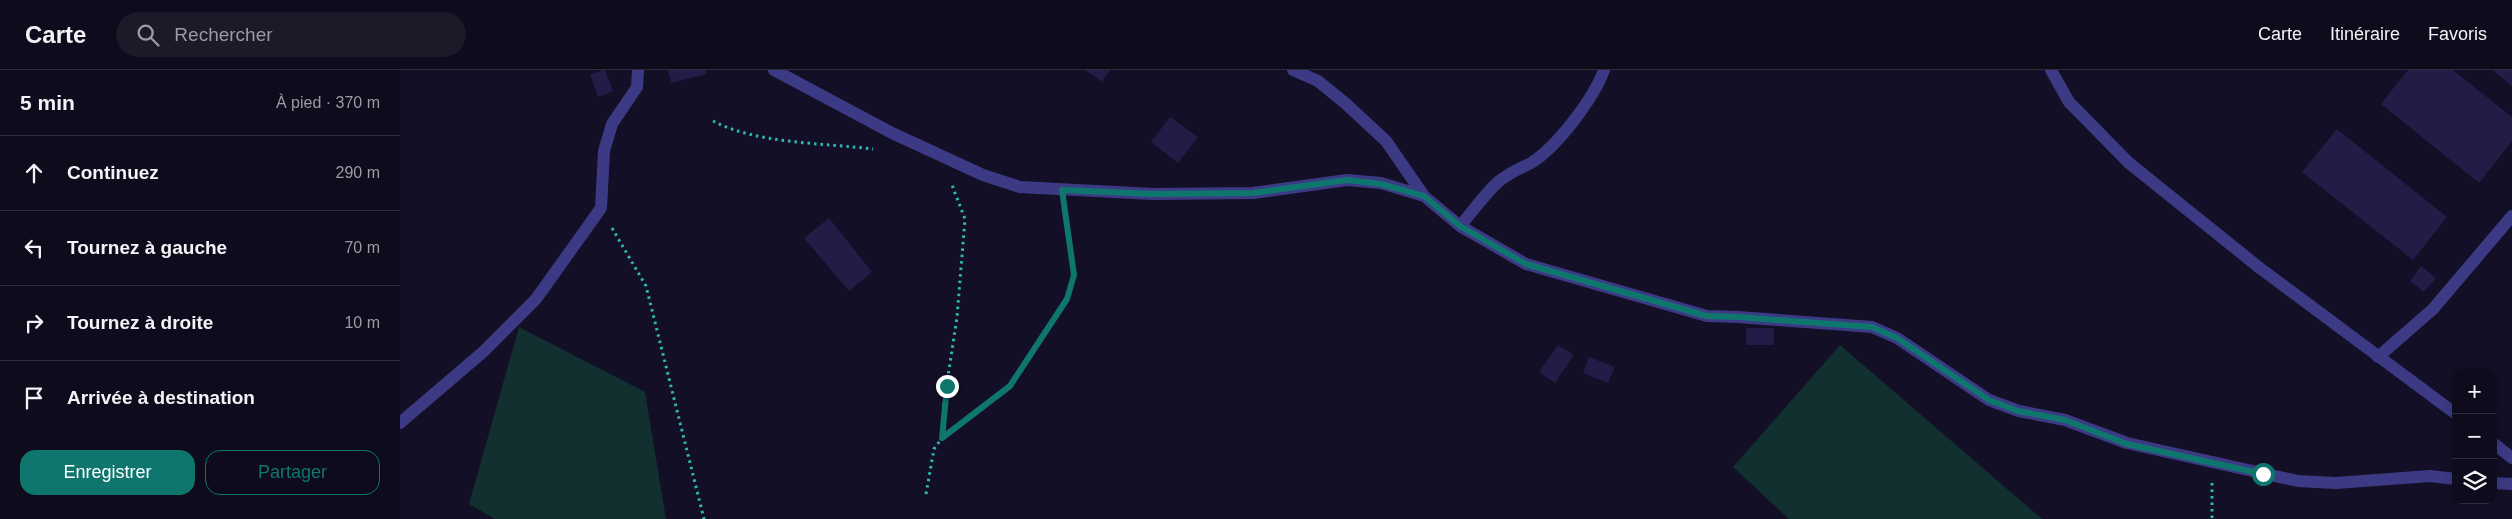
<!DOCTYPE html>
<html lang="fr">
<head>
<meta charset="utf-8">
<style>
	:root { --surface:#0e0b1c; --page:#1c1929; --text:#f1f3f6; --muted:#9b9ba3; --line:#2e2b3b; --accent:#0f766e }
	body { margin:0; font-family:Helvetica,sans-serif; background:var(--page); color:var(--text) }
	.controls { position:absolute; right:15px; bottom:15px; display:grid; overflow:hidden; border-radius:10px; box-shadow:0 2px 12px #0003 }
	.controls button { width:45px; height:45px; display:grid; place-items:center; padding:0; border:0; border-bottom:1px solid var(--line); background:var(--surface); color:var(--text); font:25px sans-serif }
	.stop { position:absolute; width:15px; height:15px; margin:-11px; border:4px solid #0f766e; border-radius:50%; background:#fff }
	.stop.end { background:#0f766e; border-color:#fff; box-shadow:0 1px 5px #0008 }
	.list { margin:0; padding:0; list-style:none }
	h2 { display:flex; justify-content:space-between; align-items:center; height:65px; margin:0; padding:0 20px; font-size:21px }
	h2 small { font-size:16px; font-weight:400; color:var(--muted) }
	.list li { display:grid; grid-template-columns:32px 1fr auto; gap:15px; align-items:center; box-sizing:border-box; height:75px; padding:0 20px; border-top:1px solid var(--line) }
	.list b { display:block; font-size:19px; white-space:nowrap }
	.list em { font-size:16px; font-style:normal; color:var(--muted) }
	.actions { display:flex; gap:10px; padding:15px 20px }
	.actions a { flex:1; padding:11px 0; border:1px solid var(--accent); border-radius:15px; text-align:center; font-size:18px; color:var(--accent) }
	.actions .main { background:var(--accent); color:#fff }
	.icon { flex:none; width:28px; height:28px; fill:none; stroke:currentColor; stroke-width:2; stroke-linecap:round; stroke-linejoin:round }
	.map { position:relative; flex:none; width:2112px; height:449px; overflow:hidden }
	header { display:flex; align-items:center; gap:30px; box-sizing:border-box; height:70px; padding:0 25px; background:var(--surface); border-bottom:1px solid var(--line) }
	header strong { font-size:24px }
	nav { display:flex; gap:28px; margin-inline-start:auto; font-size:18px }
	.search { width:350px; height:45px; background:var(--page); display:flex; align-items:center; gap:12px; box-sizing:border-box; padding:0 18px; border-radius:28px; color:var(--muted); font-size:19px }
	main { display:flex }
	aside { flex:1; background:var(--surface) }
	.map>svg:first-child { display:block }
	.green { fill:#12302f }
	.building { fill:#241b47 }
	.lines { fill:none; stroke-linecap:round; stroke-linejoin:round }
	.path { stroke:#2fb8b0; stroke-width:3; stroke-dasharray:2.5 4; stroke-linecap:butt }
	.service { stroke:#3d3a85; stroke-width:12 }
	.minor { stroke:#3d3a85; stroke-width:12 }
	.route { stroke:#0f766e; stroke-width:6 }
</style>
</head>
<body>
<header>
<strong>Carte</strong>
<div class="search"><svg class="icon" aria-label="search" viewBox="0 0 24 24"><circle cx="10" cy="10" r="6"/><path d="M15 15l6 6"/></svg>Rechercher</div>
<nav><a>Carte</a><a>Itinéraire</a><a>Favoris</a></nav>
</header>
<main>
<aside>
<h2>5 min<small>À pied · 370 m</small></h2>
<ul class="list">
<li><svg class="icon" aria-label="ahead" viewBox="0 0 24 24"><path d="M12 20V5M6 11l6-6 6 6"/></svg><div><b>Continuez</b></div><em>290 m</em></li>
<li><svg class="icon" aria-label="left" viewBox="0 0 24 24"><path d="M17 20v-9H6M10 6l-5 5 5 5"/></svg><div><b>Tournez à gauche</b></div><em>70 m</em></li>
<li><svg class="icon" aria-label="right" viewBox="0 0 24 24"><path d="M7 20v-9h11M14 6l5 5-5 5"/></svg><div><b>Tournez à droite</b></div><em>10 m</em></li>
<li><svg class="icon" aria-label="arrive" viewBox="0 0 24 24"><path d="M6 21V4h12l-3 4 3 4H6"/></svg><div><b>Arrivée à destination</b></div></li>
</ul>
<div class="actions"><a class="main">Enregistrer</a><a>Partager</a></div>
</aside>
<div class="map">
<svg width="2112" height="449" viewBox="0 0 2112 449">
	<rect width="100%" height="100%" fill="#130f26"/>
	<!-- green -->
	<path class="green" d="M119 257 245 322 266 449H95L69 434Z
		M1440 275 1642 449H1389L1333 397Z"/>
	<!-- building -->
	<path class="building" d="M202 0H205L213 21 198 27 190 5Z
		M268 0H306L307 4 271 13Z
		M685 0H710L702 12Z
		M2008 0H2053L2112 47V71L2079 113 1981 34Z
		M2092 0H2112V16Z
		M770 47 798 67 778 93 751 72Z
		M1937 59 2047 147 2013 190 1902 102Z
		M429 148 472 202 449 221 404 168Z
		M2021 196 2036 208 2024 222 2010 211Z
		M1346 258H1374V275H1346Z
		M1158 275 1174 285 1155 313 1139 302Z
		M1189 287 1215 297 1208 313 1183 303Z"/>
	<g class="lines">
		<!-- path -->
		<path class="path" d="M313 51C357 74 424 73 473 79
			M212 158 246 216 304 449
			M542 368 544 333 557 247 565 149 552 115
			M1812 413V449
			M526 424 534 379 542 368 610 316 667 229 674 205 665 141"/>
		<!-- service -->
		<path class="service" d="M1978 287 2033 239 2112 146"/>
		<!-- minor -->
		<path class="minor" d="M374 0 492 63 583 105 620 117 753 124 853 123 947 110 981 113 1024 126 1060 156 1126 194 1307 246 1338 247 1472 257 1497 268 1589 330 1619 341 1665 350 1727 373 1898 411 1936 413 2030 406 2056 409
			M893 0 918 11 945 33 986 71 1024 126
			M1651 0 1669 32 1729 93 1861 199 2056 344
			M1060 156C1073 141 1084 125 1098 112 1109 103 1119 99 1131 93 1157 77 1194 28 1204 0
			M0 353 83 282 136 229 201 138 204 81 212 54 237 17 238 0
			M2093 373 2112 388
			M2093 413 2112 414"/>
	</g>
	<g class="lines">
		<!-- route -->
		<path class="route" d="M547 316 542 368 610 316 667 229 674 205 662 120 753 124 853 123 947 110 981 114 1024 126 1060 156 1126 194 1307 246 1338 247 1472 257 1497 268 1589 330 1618 341 1665 350 1727 374 1863 404"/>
	</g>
</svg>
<div class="controls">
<button>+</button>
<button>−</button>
<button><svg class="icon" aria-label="layers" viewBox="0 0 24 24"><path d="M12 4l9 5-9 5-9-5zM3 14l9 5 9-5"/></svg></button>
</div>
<div class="stop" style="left:1863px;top:404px"></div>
<div class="stop end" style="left:547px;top:316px"></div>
</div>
</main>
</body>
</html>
